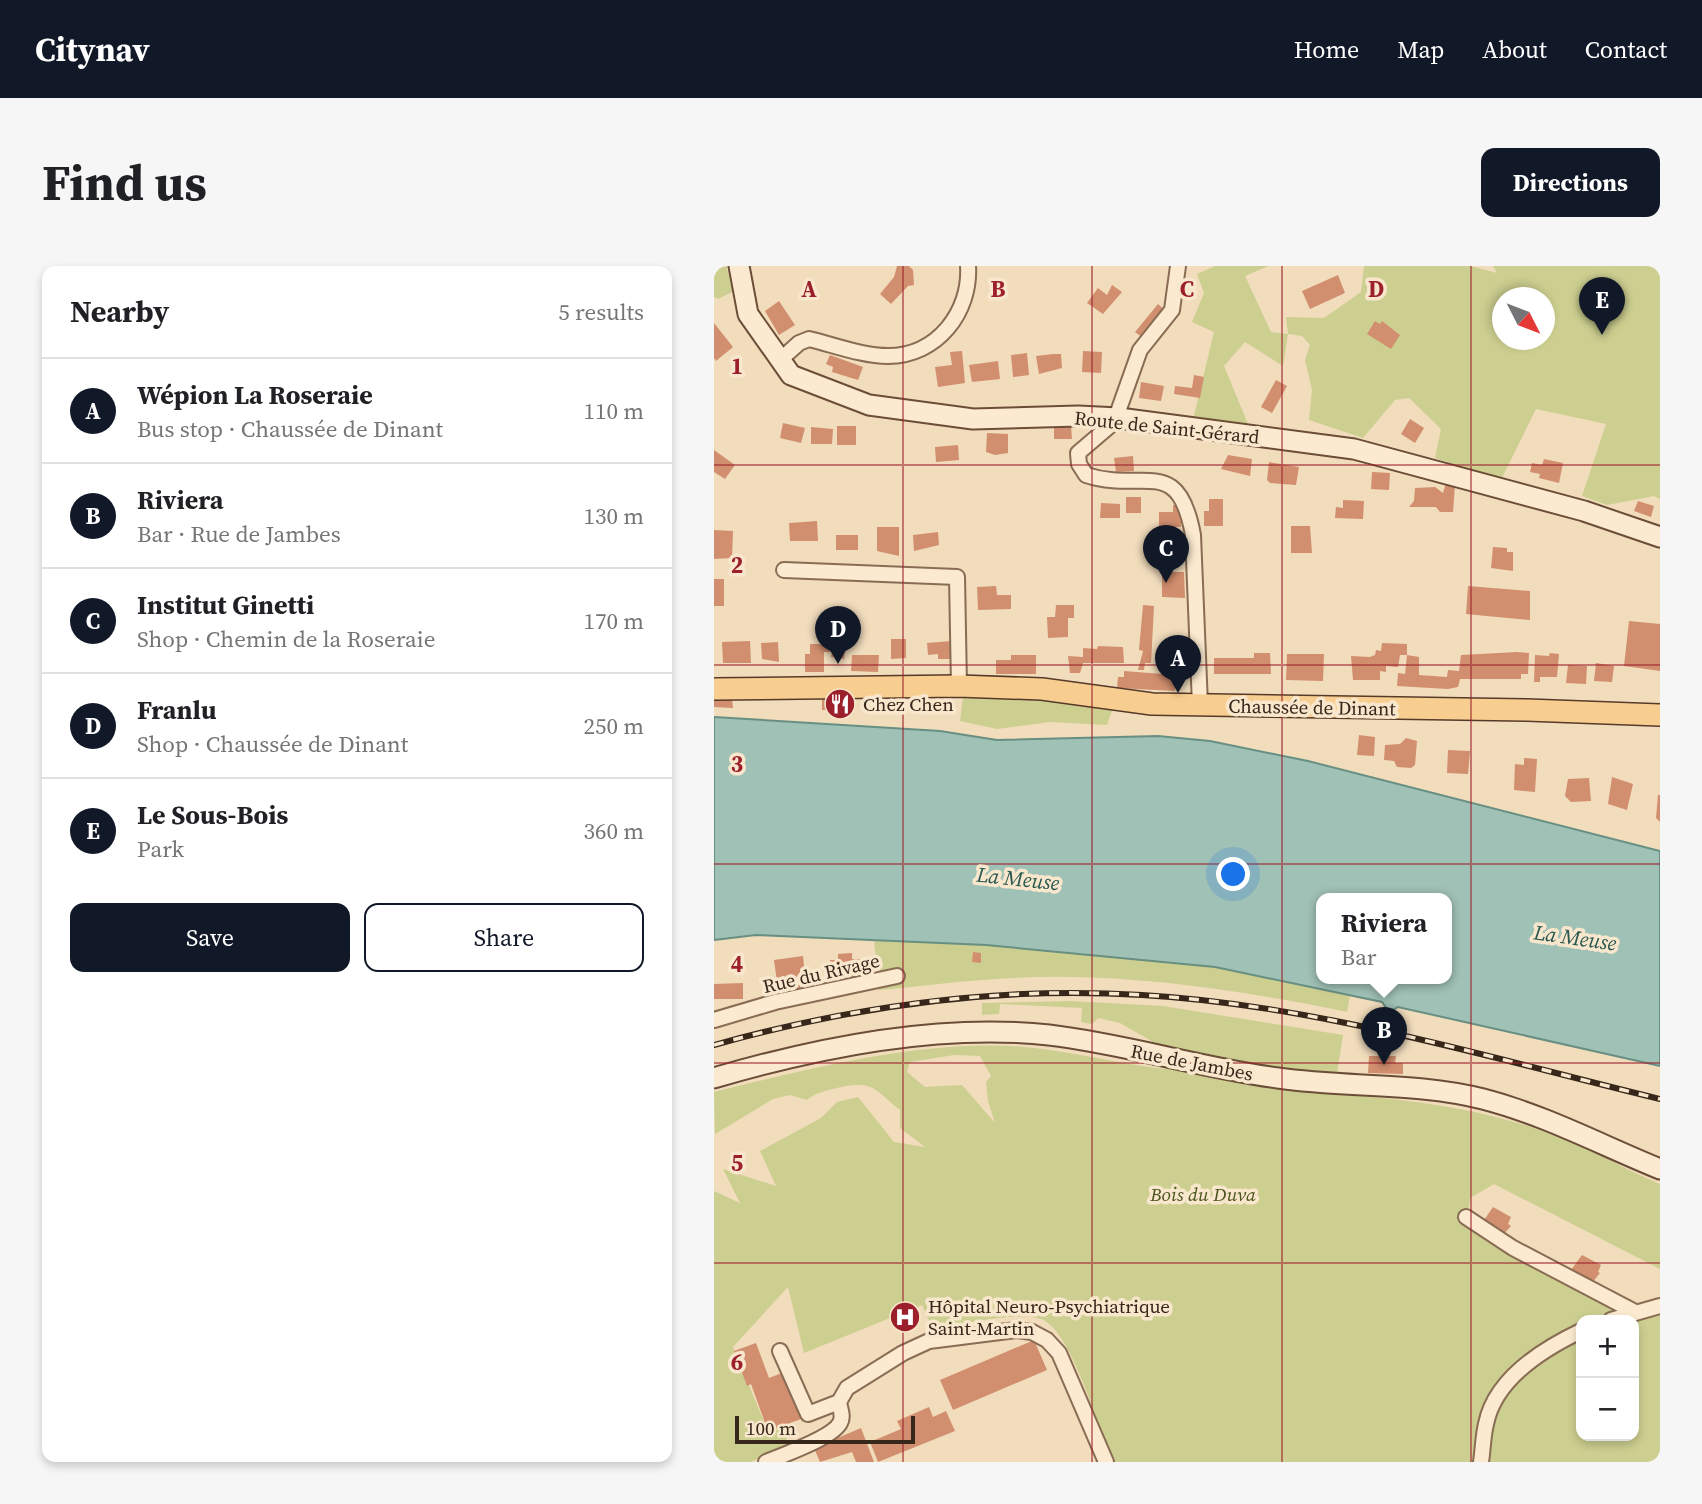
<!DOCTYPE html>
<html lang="en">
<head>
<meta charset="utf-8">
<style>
	:root { --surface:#fff; --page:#f6f6f6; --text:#202124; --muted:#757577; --line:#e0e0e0; --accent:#111827 }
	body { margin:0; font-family:"Source Serif 4",serif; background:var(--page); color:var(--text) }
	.controls { position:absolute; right:21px; bottom:21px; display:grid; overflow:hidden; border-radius:14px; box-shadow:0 4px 10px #0003 }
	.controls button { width:63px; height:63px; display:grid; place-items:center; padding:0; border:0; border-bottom:2px solid var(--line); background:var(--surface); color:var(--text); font:35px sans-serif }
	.compass { position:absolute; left:778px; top:21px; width:63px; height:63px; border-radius:50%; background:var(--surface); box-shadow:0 4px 10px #0003; rotate:132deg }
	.scale { position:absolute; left:21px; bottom:18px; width:180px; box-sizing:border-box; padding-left:7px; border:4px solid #37261a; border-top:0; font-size:19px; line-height:24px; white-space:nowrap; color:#37261a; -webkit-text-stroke:5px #f8e7cc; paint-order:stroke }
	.you { position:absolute; left:520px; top:609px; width:24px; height:24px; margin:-18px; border:5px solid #fff; border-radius:50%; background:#1a73e8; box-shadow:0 0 0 10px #1a73e833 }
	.badge { display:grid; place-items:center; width:46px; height:46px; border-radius:50%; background:var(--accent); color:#fff; font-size:23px; font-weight:700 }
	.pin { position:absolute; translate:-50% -58px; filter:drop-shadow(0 2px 4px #0008) }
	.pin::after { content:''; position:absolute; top:37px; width:24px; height:21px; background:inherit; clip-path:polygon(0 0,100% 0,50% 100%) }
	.popup { position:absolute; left:602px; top:627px; width:136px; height:91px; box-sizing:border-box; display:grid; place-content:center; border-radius:14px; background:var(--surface); filter:drop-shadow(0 2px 5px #0005); font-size:23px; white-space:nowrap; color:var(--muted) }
	.popup b { font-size:26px; color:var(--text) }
	.popup::after { content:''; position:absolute; left:50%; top:100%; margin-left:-14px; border:14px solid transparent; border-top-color:var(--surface) }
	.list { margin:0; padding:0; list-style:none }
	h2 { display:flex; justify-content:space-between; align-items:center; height:91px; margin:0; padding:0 28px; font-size:30px }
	h2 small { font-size:23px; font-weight:400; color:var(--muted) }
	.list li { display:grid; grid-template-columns:46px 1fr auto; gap:21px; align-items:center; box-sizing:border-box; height:105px; padding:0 28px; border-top:2px solid var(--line) }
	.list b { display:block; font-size:26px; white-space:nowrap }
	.list p { margin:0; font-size:23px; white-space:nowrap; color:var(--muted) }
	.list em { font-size:23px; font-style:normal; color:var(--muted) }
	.actions { display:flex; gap:14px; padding:21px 28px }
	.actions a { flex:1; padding:16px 0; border:2px solid var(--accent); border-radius:14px; text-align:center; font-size:24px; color:var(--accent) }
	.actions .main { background:var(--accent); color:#fff }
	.map { position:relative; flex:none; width:946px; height:1196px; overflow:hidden; border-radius:14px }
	header { display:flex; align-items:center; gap:42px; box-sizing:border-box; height:98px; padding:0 35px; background:var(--accent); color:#fff }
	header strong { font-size:33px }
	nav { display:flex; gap:38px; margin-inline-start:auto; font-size:24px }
	.intro { display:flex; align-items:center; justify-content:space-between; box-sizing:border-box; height:168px; padding:0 42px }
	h1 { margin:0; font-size:49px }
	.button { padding:18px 32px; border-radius:14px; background:var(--accent); color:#fff; font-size:24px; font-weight:700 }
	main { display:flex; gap:42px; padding:0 42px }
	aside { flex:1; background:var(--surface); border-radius:14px; box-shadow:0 4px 10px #0003 }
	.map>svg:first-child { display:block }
	.green { fill:#cdcf90; fill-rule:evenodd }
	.water { fill:#a0c1b5; stroke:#678f82; stroke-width:2; fill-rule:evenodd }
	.building { fill:#d28f6f }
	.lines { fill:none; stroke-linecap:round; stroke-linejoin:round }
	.minor-casing { stroke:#896c54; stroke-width:18 }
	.secondary-casing { stroke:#6b4d38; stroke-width:23 }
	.primary-casing { stroke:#563a29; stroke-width:24 }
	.minor { stroke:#fbeacf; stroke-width:14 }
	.secondary { stroke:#fbeacf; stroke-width:19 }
	.primary { stroke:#f8ce90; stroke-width:21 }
	.rail-casing { stroke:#37261a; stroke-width:6 }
	.rail { stroke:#f8e7cc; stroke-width:3.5; stroke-dasharray:10; stroke-linecap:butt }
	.grid { fill:none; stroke:#9c202c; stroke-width:2; stroke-opacity:0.55 }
	.labels { text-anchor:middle; stroke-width:7; stroke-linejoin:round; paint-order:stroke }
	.street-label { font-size:19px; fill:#37261a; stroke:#f8e7cc }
	.poi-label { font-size:19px; fill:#37261a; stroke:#f8e7cc; text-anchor:start }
	.park-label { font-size:19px; font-style:italic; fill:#4c551f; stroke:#f8e7cc }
	.water-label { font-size:21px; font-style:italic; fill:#285851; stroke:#f8e7cc }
	.grid-label { font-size:23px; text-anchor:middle; font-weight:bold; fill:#9c202c; stroke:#f8e7cc; stroke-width:7; stroke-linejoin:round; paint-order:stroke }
</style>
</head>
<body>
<header>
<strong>Citynav</strong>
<nav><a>Home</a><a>Map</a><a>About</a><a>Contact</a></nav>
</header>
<div class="intro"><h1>Find us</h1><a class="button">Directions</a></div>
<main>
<aside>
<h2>Nearby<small>5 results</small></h2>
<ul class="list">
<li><span class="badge">A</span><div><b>Wépion La Roseraie</b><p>Bus stop · Chaussée de Dinant</p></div><em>110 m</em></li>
<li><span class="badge">B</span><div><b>Riviera</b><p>Bar · Rue de Jambes</p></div><em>130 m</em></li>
<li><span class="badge">C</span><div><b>Institut Ginetti</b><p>Shop · Chemin de la Roseraie</p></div><em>170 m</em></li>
<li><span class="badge">D</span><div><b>Franlu</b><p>Shop · Chaussée de Dinant</p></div><em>250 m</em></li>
<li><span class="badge">E</span><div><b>Le Sous-Bois</b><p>Park</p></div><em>360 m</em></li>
</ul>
<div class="actions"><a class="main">Save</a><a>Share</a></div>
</aside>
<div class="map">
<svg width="946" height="1196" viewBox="0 0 946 1196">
	<rect width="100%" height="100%" fill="#f1dcbc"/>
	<!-- green -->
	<path class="green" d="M0 0H12L20 25 4 33 0 31Z
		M501 0H555L531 10 557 66 574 68 572 51 610 52 647 26 650 0H756L783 7 779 0H946V233L940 230 893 239 868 230 892 158 822 143 787 214 721 192 727 163 695 132 681 134 649 172 595 154 598 124 591 94 596 79 588 70 574 68 569 100 531 76 510 100 539 170 477 162 500 66 478 56 490 27 483 8ZM788 32H830V74H788Z
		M249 431 332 434 399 442 393 459 336 456 283 463 246 455Z
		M160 674 272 679 501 701 636 729 633 746C527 724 407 706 299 712 254 714 210 720 165 724Z
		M355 735 449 740 629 769 620 827C704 835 781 843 859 877 889 889 916 906 946 918V1003L780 918 756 932 754 950 904 1045 881 1054H867V1060C795 1096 772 1113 759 1196H398C386 1166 357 1063 327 1053 302 1045 253 1058 225 1061L217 1059 208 1039 90 1087 74 1021 19 1081 54 1165 69 1160 74 1178 37 1196H0V925L26 937 9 903 62 920 46 885 107 852 123 836 144 831 180 876 211 881 186 862V844C160 823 159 813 123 822 112 825 102 826 93 834L76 829 59 833 1 868 0 826C95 803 200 775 299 780 350 783 400 797 451 803L448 781 406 757 384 752 378 758 367 756 368 742 286 738 285 748 268 749V737ZM240 789 266 790 277 810 272 816 274 835 281 857 248 819 211 821 193 806 196 796Z
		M946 1046V1196H772C773 1184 773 1169 777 1158 790 1118 832 1090 867 1072V1170H920V1054Z"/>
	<!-- water -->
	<path class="water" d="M0 451 226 465 283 474 444 470 496 475 594 495 946 585V800L684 741 675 746 668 736 501 701 272 679 42 669 0 674ZM607 633H733V713H607Z"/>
	<!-- building -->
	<path class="building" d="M183 0H195L199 4 200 19 194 20 177 38 166 28 180 11Z
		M624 9 631 27 596 43 588 25Z
		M398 19 408 26 389 48 373 37 384 22 393 29Z
		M65 35 81 59 65 69 51 45Z
		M444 38 452 45 429 72 421 66Z
		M661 55 666 58 668 55 686 69 677 83 653 68Z
		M0 57 19 81 2 95 0 92Z
		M248 85 251 117 224 121 221 101 238 99 236 86Z
		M369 85 388 86 387 107 368 106Z
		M313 87 315 109 299 111 297 89Z
		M339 88H347L348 102 325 108 322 90Z
		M116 89 149 101 144 114 118 106 119 101 112 98Z
		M284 95 286 113 258 116 255 99Z
		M480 109 490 111 486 132 460 128 461 120 478 122Z
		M562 114 573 120 558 147 547 141Z
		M427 116 450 120 447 135 425 132Z
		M696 153 710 162 701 177 687 168Z
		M69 157 91 162 87 177 66 172Z
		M123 160H142V179H123Z
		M340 160H357L358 173H340Z
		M97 161 119 163 118 178H97Z
		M273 167 294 168V187L281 189 272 186Z
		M244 179 245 194 222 196 221 181Z
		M0 184 21 199 11 213 0 206Z
		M514 189 538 193 536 210 507 203Z
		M419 190 420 205 402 206 400 192Z
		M830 193 849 197 845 217 825 212 826 208 816 206 818 197 828 199Z
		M555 196 585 201 582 219 556 217 553 214Z
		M658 206 676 207 675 224 657 223Z
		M732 217 741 219 739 246H726L722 241H695L700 235 701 222 721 221 729 227Z
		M412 231H427V247H412Z
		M495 233H509V260H490V245H495Z
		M629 234 650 235 649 253 621 252 622 241 629 242Z
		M924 235 940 240 937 251 920 245Z
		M387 237 406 238V252H386Z
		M459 239H467V261H445V246H459Z
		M103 255 104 275H76L75 257Z
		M577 260H596L598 287H577Z
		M163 261H185V290L163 285Z
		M0 264 19 265 18 292 0 293Z
		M224 266 225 279 200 285 199 269Z
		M122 269H144V284H122Z
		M779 281 793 282V286H799V305L777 302Z
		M448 306H470L471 332 448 331Z
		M0 313H10V340H0Z
		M282 320 283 329H297V343L264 344 263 321Z
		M754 320 816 325V354L752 348Z
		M342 339H360V352H354V371L334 372 333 351H341Z
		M429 339 440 340 437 397H431L430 404H424L429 385 425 384Z
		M915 355 946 358V405L910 400Z
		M120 370 132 372 130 393 117 391 118 386H110V406H91V388H96V378H112V372Z
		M177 373H192V392L177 393Z
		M36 375 37 397H9L8 376Z
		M237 375 238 393H224V388L214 389 213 377Z
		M64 376 65 396 48 393 47 377Z
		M668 377 693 378V389L705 391V409L733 411 734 404 745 405 747 389 803 386 815 387 814 408H807V413H746L744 421 734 423 683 420 684 407 691 408 693 389H686L684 401 672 400V406L666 405V414H639L637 390 656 391 661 389 662 384 667 385Z
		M384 380 409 381 410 397H369L366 407H356L354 390 369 391V382L383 383Z
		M540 387H556L557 408H500V392H540Z
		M836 387 845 388 843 411H826V416H820L821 389 835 390Z
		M573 388H610L609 415 572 414Z
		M138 389H165L164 406 137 405Z
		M297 389H322V408H282V394H297Z
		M882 397 900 400 898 416 880 415Z
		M854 399 873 400 872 418 852 417Z
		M410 405 462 409 461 425 403 422 404 411H410Z
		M108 430H137L136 444H108Z
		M0 433H18L19 442 0 441Z
		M645 469 661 471 660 490 643 489Z
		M692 472 703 475 701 499 697 502 683 501 680 495 670 494 671 479 686 478Z
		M734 484 756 485 754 508 733 507Z
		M810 492 823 493 821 526 800 524 801 498 810 499Z
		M898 511 919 518 913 544 894 538Z
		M875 512 877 535 857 536 851 530 854 513Z
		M944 529H946V556L942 552Z
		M259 686 267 687V697L258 696Z
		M138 687V693H146V711L117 712 116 694H124V688Z
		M89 690 92 719 86 720 87 727 82 728 81 721 64 723 60 694Z
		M29 717V733H0V718Z
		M655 790H682L681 797H689V808L654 807Z
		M779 941 797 951 794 958 797 960 788 970 768 957Z
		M868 989 887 999 884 1006 886 1007 877 1018 857 1004Z
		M320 1074 333 1104 239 1144 226 1114Z
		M42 1077 55 1112 73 1105 90 1152 54 1165 37 1118 33 1120 20 1085Z
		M215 1141 219 1151 232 1145 241 1165 164 1196 156 1176 187 1163 183 1155Z
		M147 1162 160 1196H142L138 1186 106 1196 100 1182Z"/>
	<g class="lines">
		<!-- minor casing -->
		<g class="minor-casing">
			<path id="minor" d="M464 0 458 44 426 84 405 143V152L364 187 365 198 372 209C430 228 464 187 479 269L486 439
				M66 94 85 77 95 73C120 79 149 90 174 90 223 90 257 46 254 0
				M70 304 243 311 245 420
				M0 754 61 736 183 710
				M752 951 799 982 921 1046
				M897 1054 946 1040
				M66 1085 94 1148 125 1136
				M52 1196C69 1189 118 1172 126 1157 130 1150 126 1143 125 1136L133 1122 189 1087 215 1075 302 1064 318 1066 333 1074 345 1087 392 1196
				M767 1196C769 1183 769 1170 772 1158 781 1113 829 1083 867 1065"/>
		</g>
		<!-- secondary casing -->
		<g class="secondary-casing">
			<path id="secondary" d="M25 0 34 48 77 109 155 139 259 153 364 150 405 152 640 183 870 245 946 271
				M0 812C105 781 225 757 335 769 412 778 487 802 564 812 632 822 702 816 769 833 831 849 887 879 946 903"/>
		</g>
		<!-- primary casing -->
		<g class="primary-casing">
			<path id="primary" d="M0 423 245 420 328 423 438 438 813 444 946 449"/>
		</g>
		<!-- minor -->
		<use href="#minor" class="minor"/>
		<!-- secondary -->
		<use href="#secondary" class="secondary"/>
		<!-- primary -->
		<use href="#primary" class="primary"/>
		<!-- rail casing -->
		<g class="rail-casing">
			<path id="rail" d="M0 779C140 740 283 720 428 729 604 739 776 792 946 833"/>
		</g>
		<!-- rail -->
		<use href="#rail" class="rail"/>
	</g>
	<!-- grid -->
	<path class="grid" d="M189 0V1196M378 0V1196M568 0V1196M757 0V1196M0 199H946M0 399H946M0 598H946M0 797H946M0 997H946"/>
	<!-- icons -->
	<defs>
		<g id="restaurant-disc" transform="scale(1.575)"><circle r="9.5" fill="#9c202c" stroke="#f8e7cc"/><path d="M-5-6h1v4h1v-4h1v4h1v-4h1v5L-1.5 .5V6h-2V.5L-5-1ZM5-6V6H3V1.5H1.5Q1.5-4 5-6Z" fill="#fff"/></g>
		<g id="hospital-disc" transform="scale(1.575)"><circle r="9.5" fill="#9c202c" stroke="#f8e7cc"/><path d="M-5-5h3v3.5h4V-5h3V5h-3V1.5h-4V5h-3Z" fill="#fff"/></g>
	</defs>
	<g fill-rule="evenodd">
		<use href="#restaurant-disc" x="126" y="438"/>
		<use href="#hospital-disc" x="191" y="1051"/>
	</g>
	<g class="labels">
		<!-- street labels -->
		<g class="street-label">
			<text transform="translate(453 161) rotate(6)" y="7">Route de Saint-Gérard</text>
			<text transform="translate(598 441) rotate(1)" y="7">Chaussée de Dinant</text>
			<text transform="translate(107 707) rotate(-13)" y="7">Rue du Rivage</text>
			<text transform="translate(478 796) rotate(11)" y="7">Rue de Jambes</text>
		</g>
		<!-- poi labels -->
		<g class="poi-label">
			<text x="149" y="445">Chez Chen</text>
			<text x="214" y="1047">Hôpital Neuro-Psychiatrique<tspan x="214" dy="22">Saint-Martin</tspan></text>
		</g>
		<!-- park labels -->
		<g class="park-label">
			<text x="489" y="935">Bois du Duva</text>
		</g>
		<!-- water labels -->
		<g class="water-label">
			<text transform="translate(304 613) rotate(6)" y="7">La Meuse</text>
			<text transform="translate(861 672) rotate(8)" y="7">La Meuse</text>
		</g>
	</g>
	<g class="grid-label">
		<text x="95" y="31">A</text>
		<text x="284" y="31">B</text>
		<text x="473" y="31">C</text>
		<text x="662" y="31">D</text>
		<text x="23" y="108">1</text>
		<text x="23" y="307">2</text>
		<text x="23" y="506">3</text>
		<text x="23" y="706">4</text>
		<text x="23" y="905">5</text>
		<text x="23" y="1104">6</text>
	</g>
</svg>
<div class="controls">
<button>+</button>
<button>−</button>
</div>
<svg class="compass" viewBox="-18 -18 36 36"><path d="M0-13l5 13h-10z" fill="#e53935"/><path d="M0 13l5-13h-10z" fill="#757577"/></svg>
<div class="scale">100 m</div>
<div class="you"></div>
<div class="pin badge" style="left:464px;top:427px">A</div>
<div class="pin badge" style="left:670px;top:799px">B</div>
<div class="popup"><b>Riviera</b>Bar</div>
<div class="pin badge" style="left:452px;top:317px">C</div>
<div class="pin badge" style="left:124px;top:398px">D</div>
<div class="pin badge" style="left:888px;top:69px">E</div>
</div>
</main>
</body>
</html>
